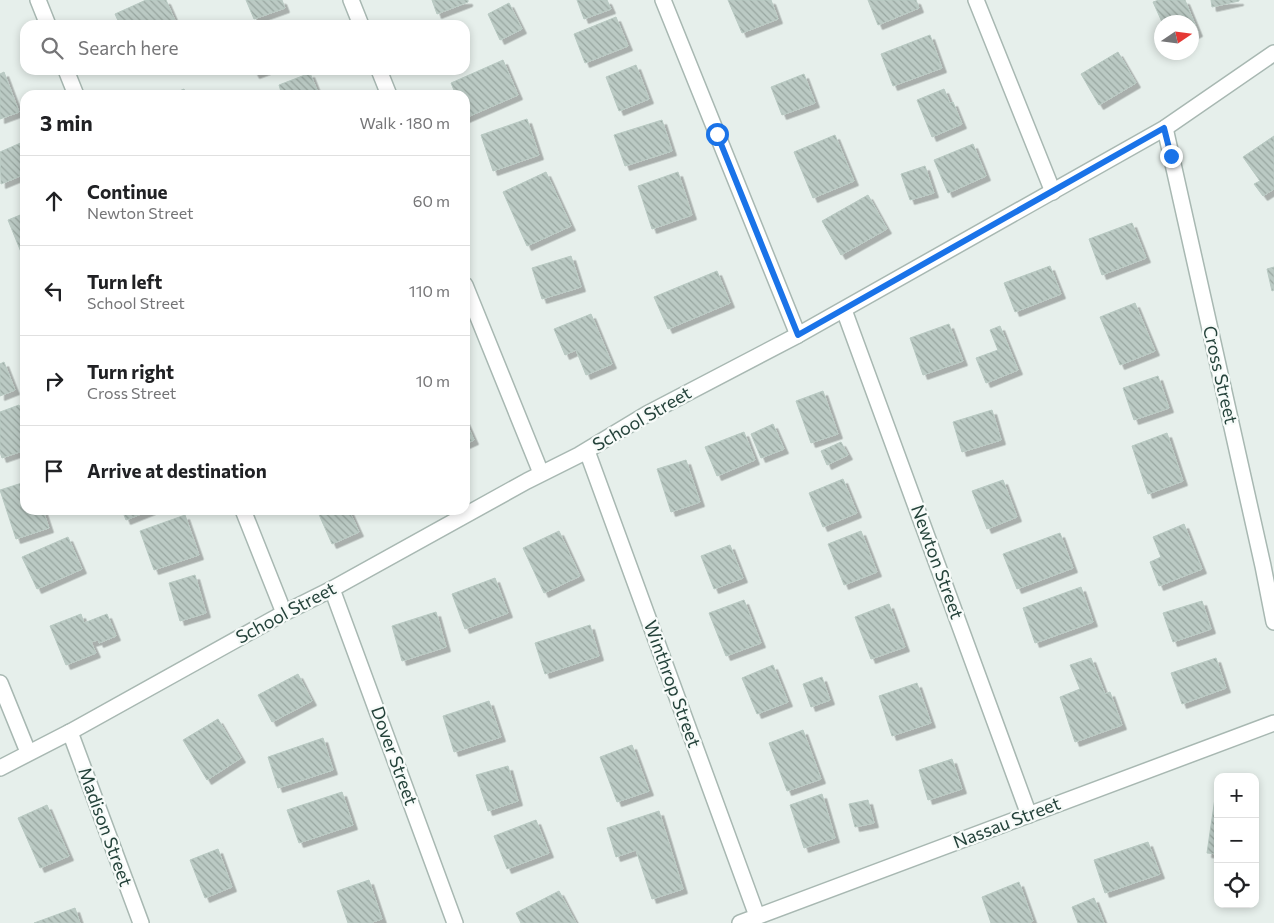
<!DOCTYPE html>
<html lang="en">
<head>
<meta charset="utf-8">
<style>
	:root { --surface:#fff; --page:#f6f6f6; --text:#202124; --muted:#757577; --line:#e0e0e0 }
	body { margin:0; font-family:Commissioner,sans-serif; background:var(--page); color:var(--text) }
	.controls { position:absolute; right:15px; bottom:15px; display:grid; overflow:hidden; border-radius:10px; box-shadow:0 2px 8px #0003 }
	.controls button { width:45px; height:45px; display:grid; place-items:center; padding:0; border:0; border-bottom:1px solid var(--line); background:var(--surface); color:var(--text); font:25px sans-serif }
	.compass { position:absolute; left:1154px; top:15px; width:45px; height:45px; border-radius:50%; background:var(--surface); box-shadow:0 2px 8px #0003; rotate:77deg }
	.stop { position:absolute; width:15px; height:15px; margin:-11px; border:4px solid #1a73e8; border-radius:50%; background:#fff }
	.stop.end { background:#1a73e8; border-color:#fff; box-shadow:0 1px 5px #0008 }
	.list { margin:0; padding:0; list-style:none }
	h2 { display:flex; justify-content:space-between; align-items:center; height:65px; margin:0; padding:0 20px; font-size:21px }
	h2 small { font-size:16px; font-weight:400; color:var(--muted) }
	.list li { display:grid; grid-template-columns:32px 1fr auto; gap:15px; align-items:center; box-sizing:border-box; height:90px; padding:0 20px; border-top:1px solid var(--line) }
	.list b { display:block; font-size:19px; white-space:nowrap }
	.list p { margin:0; font-size:16px; white-space:nowrap; color:var(--muted) }
	.list em { font-size:16px; font-style:normal; color:var(--muted) }
	.icon { flex:none; width:28px; height:28px; fill:none; stroke:currentColor; stroke-width:2; stroke-linecap:round; stroke-linejoin:round }
	.map { position:relative; flex:none; width:1274px; height:923px; overflow:hidden }
	.search { position:absolute; background:var(--surface); box-shadow:0 2px 8px #0003; left:20px; top:20px; width:450px; height:55px; display:flex; align-items:center; gap:12px; box-sizing:border-box; padding:0 18px; border-radius:15px; color:var(--muted); font-size:19px }
	.panel { position:absolute; background:var(--surface); box-shadow:0 2px 8px #0003; left:20px; top:90px; width:450px; height:425px; border-radius:15px }
	.map>svg:first-child { display:block }
	.building { fill:url(#building-back-hatch); stroke:#b8c9c2; filter:url(#shadow) }
	.lines { fill:none; stroke-linecap:round; stroke-linejoin:round }
	.minor-casing { stroke:#a8b8b2; stroke-width:18 }
	.tertiary-casing { stroke:#a8b8b2; stroke-width:18 }
	.minor { stroke:#fff; stroke-width:15 }
	.tertiary { stroke:#fff; stroke-width:15 }
	.route { stroke:#1a73e8; stroke-width:6 }
	.labels { text-anchor:middle; stroke-width:4.5; stroke-linejoin:round; paint-order:stroke }
	.street-label { font-size:18px; fill:#24423a; stroke:#f7fbf9 }
</style>
</head>
<body>
<div class="map">
<svg width="1274" height="923" viewBox="0 0 1274 923">
	<defs>
		<pattern id="building-back-hatch" width="6" height="6" patternUnits="userSpaceOnUse" patternTransform="scale(1.25)"><rect width="6" height="6" fill="#bbcac4"/><path d="M-1 5l2 2M0 0l6 6M5-1l2 2" fill="none" stroke="#98a6a0"/></pattern>
		<filter id="shadow"><feDropShadow dx="4.5" dy="4.5" stdDeviation="0" flood-color="#0004"/></filter>
	</defs>
	<rect width="100%" height="100%" fill="#e6efeb"/>
	<!-- building -->
	<path class="building" d="M146 0H166L177 25H120L115 14Z
		M246 0H282L285 8 254 19Z
		M432 0H468V2L437 14Z
		M577 0H607L611 9 584 19Z
		M728 0H771L778 19 742 33Z
		M868 0H916L919 8 878 25Z
		M1159 0H1185L1198 32 1192 35V22H1162L1153 2Z
		M1211 0H1239V1L1212 7Z
		M509 3 522 29 500 40 488 14Z
		M616 17 628 46 585 63 574 34Z
		M930 35 942 68 893 86 881 54Z
		M1118 52 1136 83 1099 105 1081 74Z
		M503 60 518 95 465 118V95H456L451 83Z
		M636 65 649 99 619 111 606 77Z
		M253 70H266L255 74Z
		M4 72 19 112 0 119V74Z
		M310 73 319 95H282L279 85Z
		M804 74 815 103 782 115 771 87Z
		M184 89 187 95H170Z
		M944 89 950 103 953 102 962 124 932 137 917 100Z
		M527 119 539 155 493 171 481 135Z
		M662 120 672 151 625 166 614 135Z
		M835 135 854 181 813 198 794 152Z
		M1274 136V189L1263 196 1254 184 1260 181 1243 157Z
		M25 141V174L1 184 0 152Z
		M973 144 986 176 948 193 934 160Z
		M925 166 934 193 910 200 901 174Z
		M546 172 571 226 527 246 503 192Z
		M678 172 692 215 652 229 638 186Z
		M868 195 887 229 841 255 822 221Z
		M25 213V250L21 252 8 220Z
		M1132 223 1146 258 1102 275 1089 239Z
		M571 256 581 287 542 299 532 268Z
		M1050 266 1061 294 1015 312 1004 283Z
		M1274 267V290L1272 291 1267 269Z
		M717 271 730 303 668 329 654 297Z
		M1135 303 1155 351 1120 365 1100 317Z
		M591 314 612 364 586 375 576 350 565 355 554 329Z
		M949 324 963 361 923 375 910 338Z
		M1000 326 1018 370 986 383 976 358 998 350 990 330Z
		M4 362 15 390 0 396V364Z
		M1158 376 1169 408 1134 420 1123 388Z
		M823 391 838 434 811 443 796 401Z
		M19 405 25 421V450L2 458 0 452V412Z
		M992 410 1001 440 962 452 953 422Z
		M465 420 474 440 465 444Z
		M773 424 784 449 761 458 751 434Z
		M744 432 755 460 717 476 705 447Z
		M1167 433 1183 481 1148 494 1132 446Z
		M841 442 848 455 827 465 821 451Z
		M686 460 700 502 671 512 657 469Z
		M843 479 857 513 823 527 809 493Z
		M1003 480 1017 517 987 529 972 491Z
		M25 482V510H43L49 528 16 539 0 490Z
		M122 510H151L126 520Z
		M317 510H349L359 532 332 544Z
		M185 515 199 555 154 570 140 531Z
		M1184 524 1202 569 1159 586 1150 562 1161 557 1153 537Z
		M559 531 580 576 544 593 523 548Z
		M861 531 877 572 844 585 828 544Z
		M1060 533 1073 568 1017 589 1003 554Z
		M68 537 82 569 37 589 22 557Z
		M730 545 743 578 714 589 701 556Z
		M195 575 206 613 180 621 169 583Z
		M495 578 508 613 465 629 452 594Z
		M1081 587 1093 622 1035 643 1023 608Z
		M744 600 761 643 726 656 709 613Z
		M1202 601 1211 629 1173 642 1163 613Z
		M889 604 905 647 871 659 855 617Z
		M436 612 446 647 402 661 392 626Z
		M81 614 84 623 107 614 116 636 99 643 98 640 91 642 96 653 66 665 50 626Z
		M590 625 599 656 545 674 535 643Z
		M1091 658 1105 694 1110 692 1122 725 1075 742 1060 697 1080 689 1070 665Z
		M1216 658 1226 688 1182 704 1171 673Z
		M773 665 788 702 757 714 742 678Z
		M298 674 312 701 272 722 258 695Z
		M822 677 830 700 811 707 803 684Z
		M917 683 931 723 892 736 879 696Z
		M489 701 501 737 454 752 443 716Z
		M218 719 241 758 207 780 183 740Z
		M803 730 821 779 787 791 769 743Z
		M323 738 333 770 278 788 268 757Z
		M632 745 649 791 617 802 600 757Z
		M952 759 962 789 928 800 919 770Z
		M508 766 518 801 488 811 476 775Z
		M342 792 353 825 299 843 287 810Z
		M822 794 835 838 804 848 790 805Z
		M1215 798H1218V854L1207 853Z
		M868 800 874 823 855 827 849 804Z
		M47 805 69 856 40 868 18 818Z
		M659 811 683 889 652 899 636 850 616 857 607 828Z
		M536 820 549 853 507 869 494 836Z
		M1148 842 1160 874 1105 893 1094 860Z
		M218 849 232 887 205 898 190 860Z
		M369 880 382 919 370 923H348L337 891Z
		M1019 882 1033 921 1028 923H991L982 897Z
		M559 891 576 923H521L516 913Z
		M1094 898 1104 923H1078L1072 907Z
		M75 908 80 923H34Z"/>
	<g class="lines">
		<!-- minor casing -->
		<g class="minor-casing">
			<path id="minor" d="M38 0 48 25
				M351 0 361 25
				M663 0 798 335
				M976 0 1053 192
				M66 70 76 95
				M379 70 389 95
				M1165 128 1263 566 1274 622
				M465 285 541 473
				M844 310 1029 815
				M587 451 757 916
				M243 510 284 613
				M332 589 455 923
				M0 683 28 752
				M70 732 141 923
				M740 923 1274 723"/>
		</g>
		<!-- tertiary casing -->
		<g class="tertiary-casing">
			<path id="tertiary" d="M0 768 70 732 284 613 332 589 527 481 579 455 647 414 798 335 1165 128 1274 53"/>
		</g>
		<!-- minor -->
		<use href="#minor" class="minor"/>
		<!-- tertiary -->
		<use href="#tertiary" class="tertiary"/>
	</g>
	<g class="lines">
		<!-- route -->
		<path class="route" d="M717 134 798 335 1164 128 1171 156"/>
	</g>
	<g class="labels">
		<!-- street labels -->
		<g class="street-label">
			<text transform="translate(1220 375) rotate(77)" y="6">Cross Street</text>
			<text transform="translate(642 419) rotate(-30)" y="6">School Street</text>
			<text transform="translate(937 562) rotate(70)" y="6">Newton Street</text>
			<text transform="translate(286 613) rotate(-28)" y="6">School Street</text>
			<text transform="translate(672 684) rotate(70)" y="6">Winthrop Street</text>
			<text transform="translate(394 756) rotate(70)" y="6">Dover Street</text>
			<text transform="translate(1007 823) rotate(-21)" y="6">Nassau Street</text>
			<text transform="translate(105 827) rotate(70)" y="6">Madison Street</text>
		</g>
	</g>
</svg>
<div class="controls">
<button>+</button>
<button>−</button>
<button><svg class="icon" aria-label="locate" viewBox="0 0 24 24"><circle cx="12" cy="12" r="6"/><path d="M12 2v4M12 18v4M2 12h4M18 12h4"/></svg></button>
</div>
<svg class="compass" viewBox="-18 -18 36 36"><path d="M0-13l5 13h-10z" fill="#e53935"/><path d="M0 13l5-13h-10z" fill="#757577"/></svg>
<div class="stop" style="left:717px;top:134px"></div>
<div class="stop end" style="left:1171px;top:156px"></div>
<div class="search"><svg class="icon" aria-label="search" viewBox="0 0 24 24"><circle cx="10" cy="10" r="6"/><path d="M15 15l6 6"/></svg>Search here</div>
<section class="panel">
<h2>3 min<small>Walk · 180 m</small></h2>
<ul class="list">
<li><svg class="icon" aria-label="ahead" viewBox="0 0 24 24"><path d="M12 20V5M6 11l6-6 6 6"/></svg><div><b>Continue</b><p>Newton Street</p></div><em>60 m</em></li>
<li><svg class="icon" aria-label="left" viewBox="0 0 24 24"><path d="M17 20v-9H6M10 6l-5 5 5 5"/></svg><div><b>Turn left</b><p>School Street</p></div><em>110 m</em></li>
<li><svg class="icon" aria-label="right" viewBox="0 0 24 24"><path d="M7 20v-9h11M14 6l5 5-5 5"/></svg><div><b>Turn right</b><p>Cross Street</p></div><em>10 m</em></li>
<li><svg class="icon" aria-label="arrive" viewBox="0 0 24 24"><path d="M6 21V4h12l-3 4 3 4H6"/></svg><div><b>Arrive at destination</b></div></li>
</ul>
</section>
</div>
</body>
</html>
